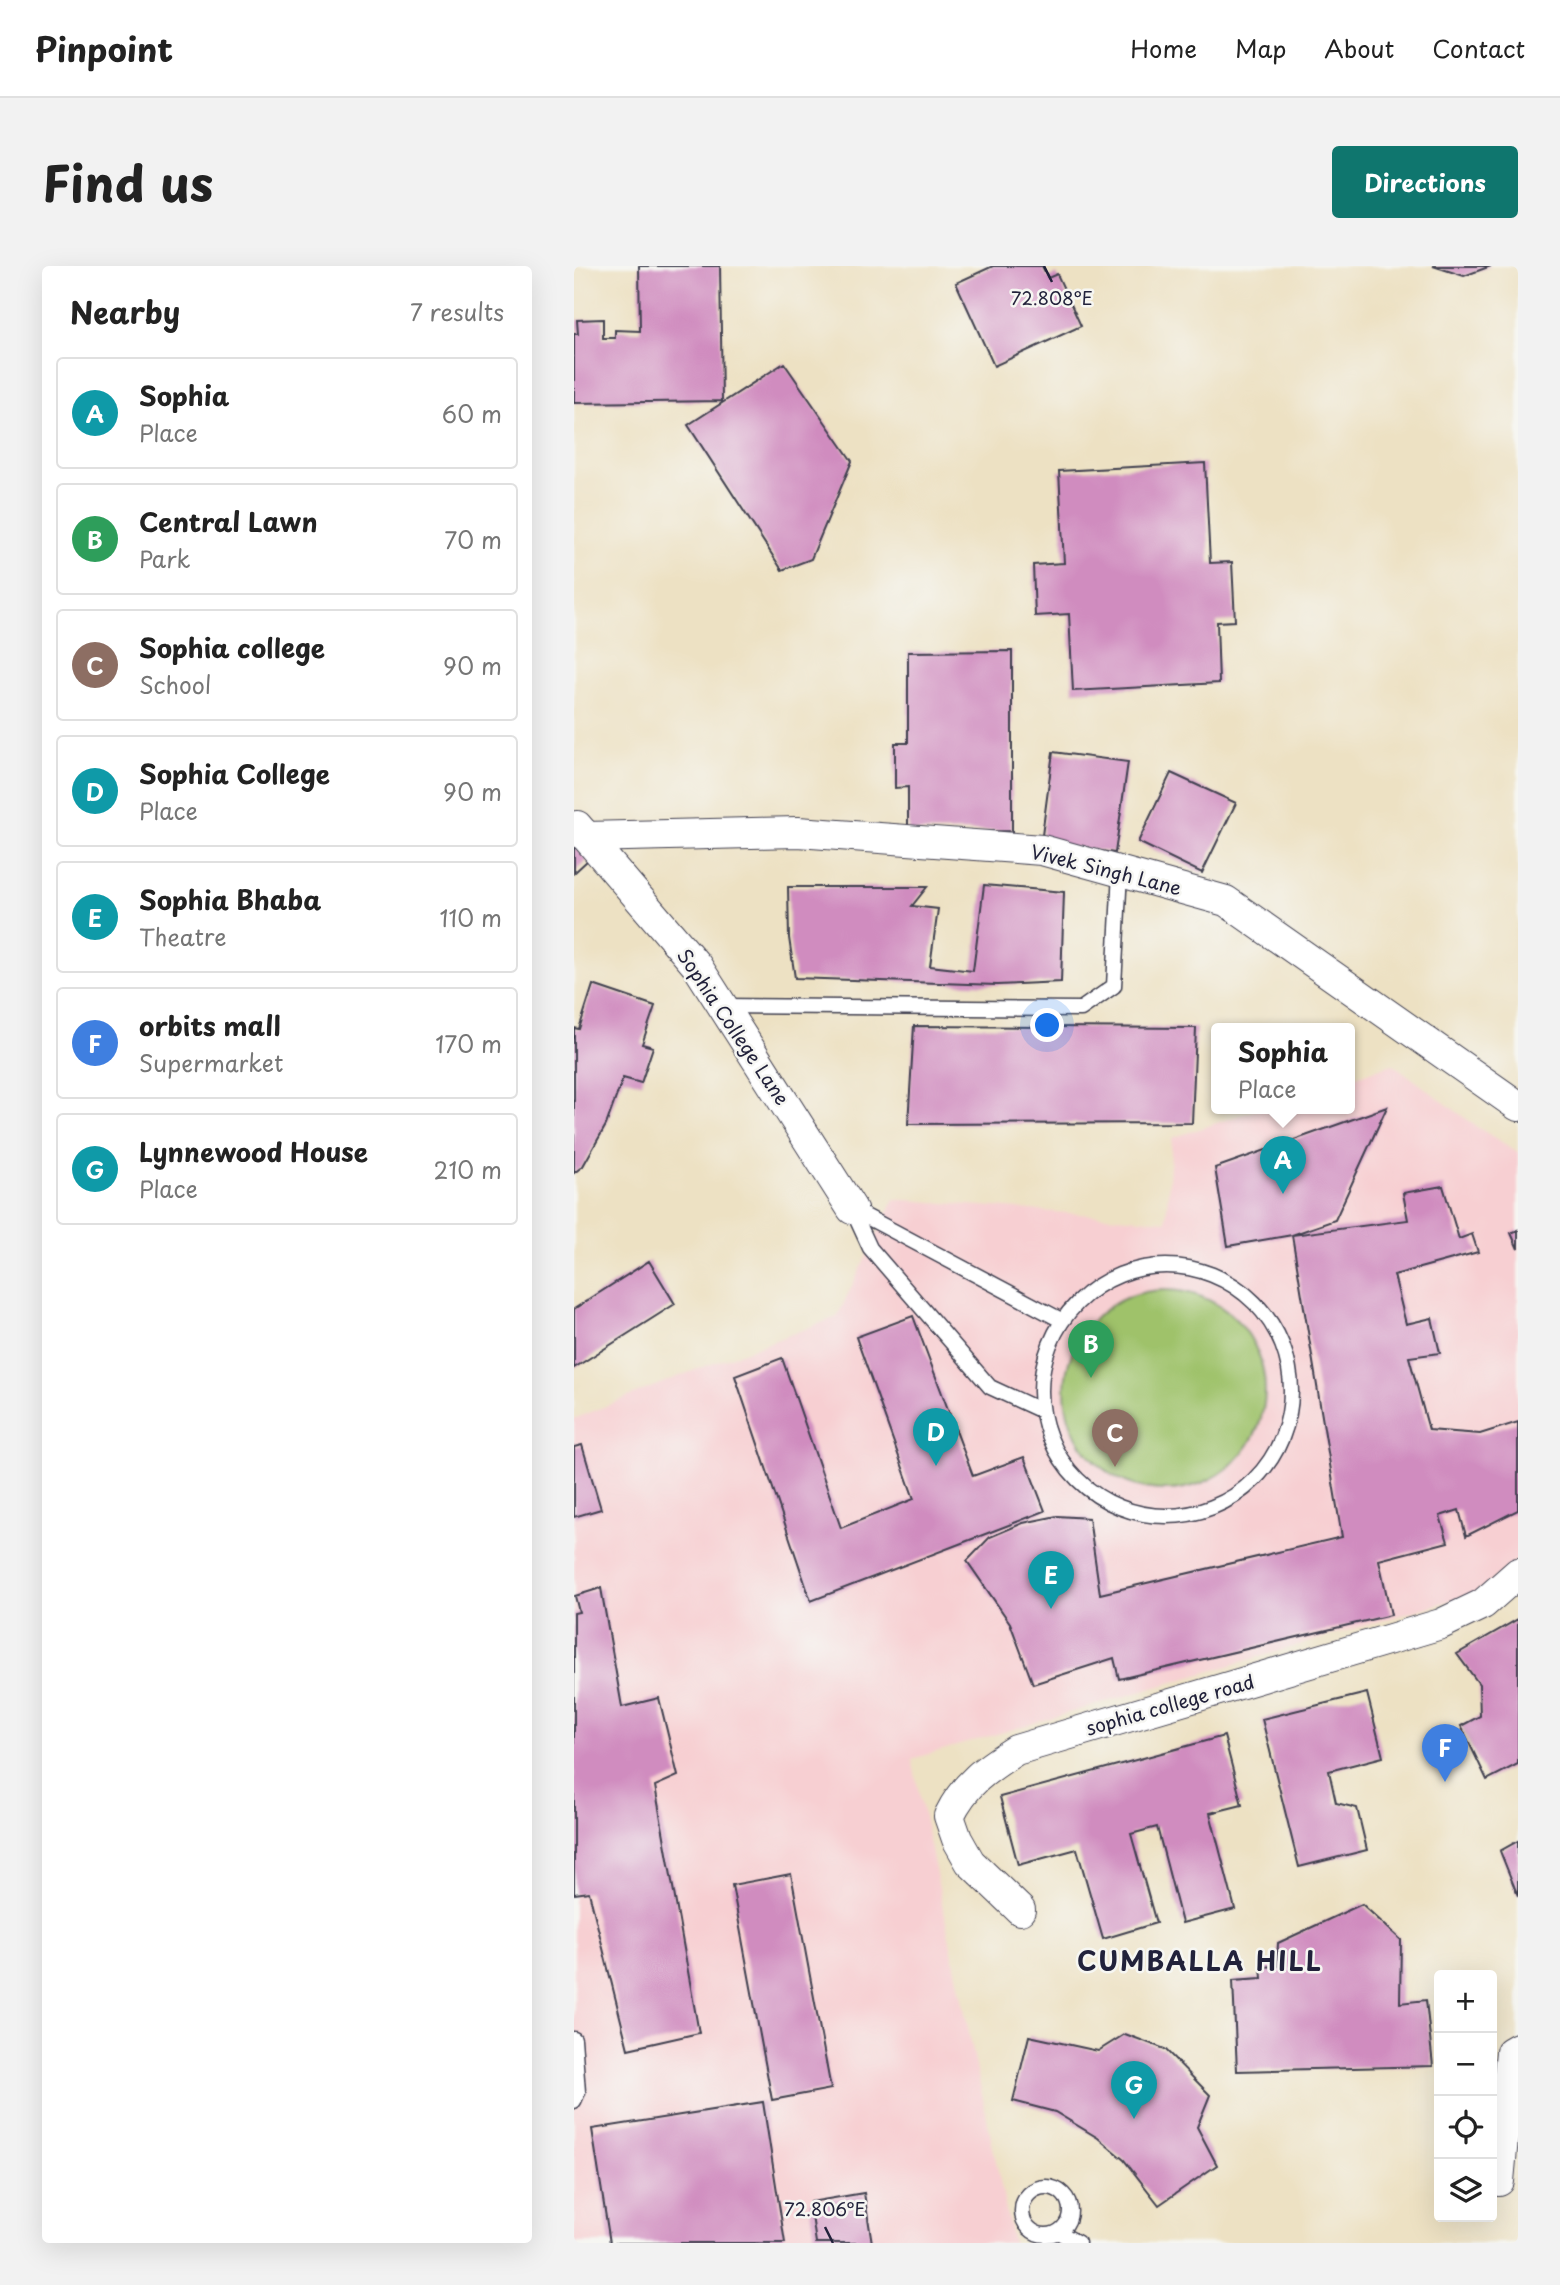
<!DOCTYPE html>
<html lang="en">
<head>
<meta charset="utf-8">
<style>
	:root { --surface:#fff; --page:#f2f2f2; --text:#222; --muted:#767676; --line:#e0e0e0; --accent:#0f766e }
	body { margin:0; font-family:"Playpen Sans",sans-serif; background:var(--page); color:var(--text) }
	.controls { position:absolute; right:21px; bottom:21px; display:grid; overflow:hidden; border-radius:7px; box-shadow:0 7px 28px #0002 }
	.controls button { width:63px; height:63px; display:grid; place-items:center; padding:0; border:0; border-bottom:2px solid var(--line); background:var(--surface); color:var(--text); font:35px sans-serif }
	.you { position:absolute; left:474px; top:760px; width:24px; height:24px; margin:-18px; border:5px solid #fff; border-radius:50%; background:#1a73e8; box-shadow:0 0 0 10px #1a73e833 }
	.badge { display:grid; place-items:center; width:46px; height:46px; border-radius:50%; background:var(--accent); color:#fff; font-size:23px; font-weight:700 }
	.pin { position:absolute; translate:-50% -58px; filter:drop-shadow(0 2px 4px #0008) }
	.pin::after { content:''; position:absolute; top:37px; width:24px; height:21px; background:inherit; clip-path:polygon(0 0,100% 0,50% 100%) }
	.popup { position:absolute; left:637px; top:757px; width:144px; height:91px; box-sizing:border-box; display:grid; place-content:center; border-radius:7px; background:var(--surface); filter:drop-shadow(0 2px 5px #0005); font-size:23px; white-space:nowrap; color:var(--muted) }
	.popup b { font-size:26px; color:var(--text) }
	.popup::after { content:''; position:absolute; left:50%; top:100%; margin-left:-14px; border:14px solid transparent; border-top-color:var(--surface) }
	.list { margin:0; padding:0; list-style:none }
	h2 { display:flex; justify-content:space-between; align-items:center; height:91px; margin:0; padding:0 28px; font-size:30px }
	h2 small { font-size:23px; font-weight:400; color:var(--muted) }
	.list li { display:grid; grid-template-columns:46px 1fr auto; gap:21px; align-items:center; box-sizing:border-box; height:112px; margin:0 14px 14px; padding:0 14px; border:2px solid var(--line); border-radius:7px }
	.list b { display:block; font-size:26px; white-space:nowrap }
	.list p { margin:0; font-size:23px; white-space:nowrap; color:var(--muted) }
	.list em { font-size:23px; font-style:normal; color:var(--muted) }
	.icon { flex:none; width:38px; height:38px; fill:none; stroke:currentColor; stroke-width:2; stroke-linecap:round; stroke-linejoin:round }
	.map { position:relative; flex:none; width:944px; height:1977px; overflow:hidden; border-radius:7px }
	header { display:flex; align-items:center; gap:42px; box-sizing:border-box; height:98px; padding:0 35px; background:var(--surface); border-bottom:2px solid var(--line) }
	header strong { font-size:33px }
	nav { display:flex; gap:38px; margin-inline-start:auto; font-size:24px }
	.intro { display:flex; align-items:center; justify-content:space-between; box-sizing:border-box; height:168px; padding:0 42px }
	h1 { margin:0; font-size:49px }
	.button { padding:18px 32px; border-radius:7px; background:var(--accent); color:#fff; font-size:24px; font-weight:700 }
	main { display:flex; gap:42px; padding:0 42px }
	aside { flex:1; background:var(--surface); border-radius:7px; box-shadow:0 7px 28px #0002 }
	.map>svg:first-child { display:block }
	.built { fill:#f7cfd2 }
	.green { fill:#9fc26b; stroke:#607253; stroke-width:2 }
	.building { fill:#d08cbf }
	.lines { fill:none; stroke-linecap:round; stroke-linejoin:round }
	.lane-casing { stroke:#403f4f; stroke-width:17 }
	.street-casing { stroke:#403f4f; stroke-width:32 }
	.lane { stroke:#fff; stroke-width:14 }
	.street { stroke:#fff; stroke-width:30 }
	.ticks { fill:none; stroke:#22223b; stroke-width:2.5 }
	.labels { text-anchor:middle; stroke-width:5; stroke-linejoin:round; paint-order:stroke }
	.street-label { font-size:19px; fill:#22223b; stroke:#f6f6f2 }
	.district-label { font-size:26px; font-weight:bold; letter-spacing:2px; fill:#22223b; stroke:#f6f6f2 }
	.ticks-label { font-size:18px; text-anchor:middle; fill:#22223b; stroke:#f6f6f2; stroke-width:5; stroke-linejoin:round; paint-order:stroke }
</style>
</head>
<body>
<header>
<strong>Pinpoint</strong>
<nav><a>Home</a><a>Map</a><a>About</a><a>Contact</a></nav>
</header>
<div class="intro"><h1>Find us</h1><a class="button">Directions</a></div>
<main>
<aside>
<h2>Nearby<small>7 results</small></h2>
<ul class="list">
<li><span class="badge" style="background:#0f9aa8">A</span><div><b>Sophia</b><p>Place</p></div><em>60 m</em></li>
<li><span class="badge" style="background:#2e9e5b">B</span><div><b>Central Lawn</b><p>Park</p></div><em>70 m</em></li>
<li><span class="badge" style="background:#8d6e63">C</span><div><b>Sophia college</b><p>School</p></div><em>90 m</em></li>
<li><span class="badge" style="background:#0f9aa8">D</span><div><b>Sophia College</b><p>Place</p></div><em>90 m</em></li>
<li><span class="badge" style="background:#0f9aa8">E</span><div><b>Sophia Bhaba</b><p>Theatre</p></div><em>110 m</em></li>
<li><span class="badge" style="background:#3f7fe0">F</span><div><b>orbits mall</b><p>Supermarket</p></div><em>170 m</em></li>
<li><span class="badge" style="background:#0f9aa8">G</span><div><b>Lynnewood House</b><p>Place</p></div><em>210 m</em></li>
</ul>
</aside>
<div class="map">
<svg width="944" height="1977" viewBox="0 0 944 1977">
	<rect width="100%" height="100%" fill="#f6f6f2"/>
	<filter id="ink" filterUnits="userSpaceOnUse"><feTurbulence type="fractalNoise" baseFrequency=".0143" numOctaves="2"/><feDisplacementMap in="SourceGraphic" scale="14" xChannelSelector="R" yChannelSelector="G"/><feConvolveMatrix kernelMatrix="1 2 1 2 8 2 1 2 1" color-interpolation-filters="sRGB"/></filter>
	<filter id="wash" filterUnits="userSpaceOnUse"><feTurbulence type="fractalNoise" baseFrequency=".00686" numOctaves="4" result="noise"/><feDisplacementMap in="SourceGraphic" scale="28" xChannelSelector="R" yChannelSelector="G"/><feGaussianBlur stdDeviation="1.57" result="paint"/><feColorMatrix in="noise" values="0 0 0 0 0 0 0 0 0 0 0 0 0 0 0 0 0 1.4 0 .05"/><feComposite in="paint" operator="in"/></filter>
	<g filter="url(#wash)">
		<rect width="100%" height="100%" fill="#ede1c3"/>
		<!-- built -->
		<path class="built" d="M819 798 903 861 944 886V1293L902 1327 338 1493 439 1977H0V1153L108 1109 263 1051 320 933 592 955 598 872 687 842H776V812Z"/>
		<!-- green -->
		<path class="green" d="M491 1124a100 100 0 1 1 200 0a100 100 0 1 1-200 0Z"/>
		<g id="blocks">
			<!-- building -->
			<path class="building" d="M65 0H146L148 135 0 137V68H4L3 54 29 53V72H41V64L66 65Z
				M419 0H468L474 12 483 8 507 60 420 100 382 17Z
				M859 0H917L890 10Z
				M210 97 278 195 237 293 208 304 114 159Z
				M631 197 636 297 658 296 661 355 643 356 645 417 499 425 495 348 461 350 459 299 490 297 485 205Z
				M438 385V565L334 566V521L321 522V477H334V386Z
				M479 486 554 496 541 587 467 577Z
				M597 507 662 537 628 607 564 576Z
				M0 580 14 594 0 607Z
				M410 619 490 626 487 716 423 719 221 712 215 672 214 621H353L338 640 364 643 356 700 399 705Z
				M19 719 81 740 68 778 79 781 67 817 49 812 32 859 9 900 0 907V762L5 763Z
				M340 760 622 762 618 857 334 858Z
				M813 841 761 954 718 969 654 980 641 902Z
				M869 920 885 973 898 968 904 986 820 1009 832 1058 858 1052 866 1087 835 1091 855 1164 906 1168 944 1156V1244L892 1270 885 1244 866 1250 874 1276 805 1294 817 1349 545 1413 540 1392 459 1418 436 1357 393 1295 416 1271 449 1257 483 1250 515 1252 526 1328 768 1271 718 969 834 954 829 927Z
				M944 964V983L937 967Z
				M75 995 101 1038 0 1102V1043Z
				M339 1050 399 1210 450 1191 471 1245 237 1335 161 1110 208 1092 267 1262 340 1233 282 1071Z
				M8 1179 27 1243 0 1251V1181Z
				M27 1322 48 1441 85 1432 104 1510 81 1520 125 1767 54 1783 15 1626 0 1628V1347L5 1346 1 1330Z
				M944 1353V1498L913 1514 887 1460 906 1450 905 1418 883 1388Z
				M793 1427 809 1491 755 1505 762 1537 783 1542 793 1584 725 1601 688 1453Z
				M650 1470 668 1539 636 1547 661 1643 608 1657 583 1561 557 1568 582 1657 529 1673 503 1583 444 1599 426 1531Z
				M944 1575V1630L926 1585Z
				M217 1608 257 1823 198 1834 158 1619Z
				M788 1638 827 1674 826 1737 852 1734 859 1800 663 1805 659 1714 688 1712 687 1701 703 1700 704 1677Z
				M551 1768 591 1783 636 1829 623 1861 643 1899 585 1939 550 1894 524 1872 481 1846 439 1835 455 1770 524 1785Z
				M189 1836 211 1977H36L18 1863Z
				M290 1927 298 1977H242L236 1936Z"/>
		</g>
	</g>
	<g filter="url(#ink)">
		<use href="#blocks" fill-opacity="0" stroke="#403f4f" stroke-width="2"/>
		<g class="lines">
			<!-- lane casing -->
			<g class="lane-casing">
				<path id="lane" d="M150 740 507 743 540 720 546 606
					M278 943 296 982 416 1121 468 1145
					M278 943 487 1054
					M467 1125a125 125 0 1 1 250 0a125 125 0 1 1-250 0Z
					M0 1773 4 1826 0 1835
					M448 1945a24 24 0 1 1 48 0a24 24 0 1 1-48 0Z
					M484 1966 504 1977"/>
			</g>
			<!-- street casing -->
			<g class="street-casing">
				<path id="street" d="M3 560 123 700 278 943
					M12 571 224 566 468 584 652 635 944 840
					M446 1644 396 1596 383 1573 375 1550C391 1517 412 1503 442 1484L867 1358 909 1338 944 1307
					M925 1915 937 1786 944 1782"/>
			</g>
			<!-- lane -->
			<use href="#lane" class="lane"/>
			<!-- street -->
			<use href="#street" class="street"/>
		</g>
	</g>
	<!-- ticks -->
	<path class="ticks" d="M470 0 478 16M251 1961 259 1977"/>
	<g class="labels">
		<!-- street labels -->
		<g class="street-label">
			<text transform="translate(532 604) rotate(14)" y="7">Vivek Singh Lane</text>
			<text transform="translate(159 761) rotate(56)" y="7">Sophia College Lane</text>
			<text transform="translate(596 1439) rotate(-16)" y="7">sophia college road</text>
		</g>
		<!-- district labels -->
		<g class="district-label">
			<text x="626" y="1705">CUMBALLA HILL</text>
		</g>
	</g>
	<g class="ticks-label">
		<text x="478" y="39">72.808°E</text>
		<text x="251" y="1950">72.806°E</text>
	</g>
</svg>
<div class="controls">
<button>+</button>
<button>−</button>
<button><svg class="icon" aria-label="locate" viewBox="0 0 24 24"><circle cx="12" cy="12" r="6"/><path d="M12 2v4M12 18v4M2 12h4M18 12h4"/></svg></button>
<button><svg class="icon" aria-label="layers" viewBox="0 0 24 24"><path d="M12 4l9 5-9 5-9-5zM3 14l9 5 9-5"/></svg></button>
</div>
<div class="you"></div>
<div class="pin badge" style="left:709px;top:928px;background:#0f9aa8">A</div>
<div class="popup"><b>Sophia</b>Place</div>
<div class="pin badge" style="left:517px;top:1112px;background:#2e9e5b">B</div>
<div class="pin badge" style="left:541px;top:1201px;background:#8d6e63">C</div>
<div class="pin badge" style="left:362px;top:1200px;background:#0f9aa8">D</div>
<div class="pin badge" style="left:477px;top:1343px;background:#0f9aa8">E</div>
<div class="pin badge" style="left:871px;top:1516px;background:#3f7fe0">F</div>
<div class="pin badge" style="left:560px;top:1853px;background:#0f9aa8">G</div>
</div>
</main>
</body>
</html>
